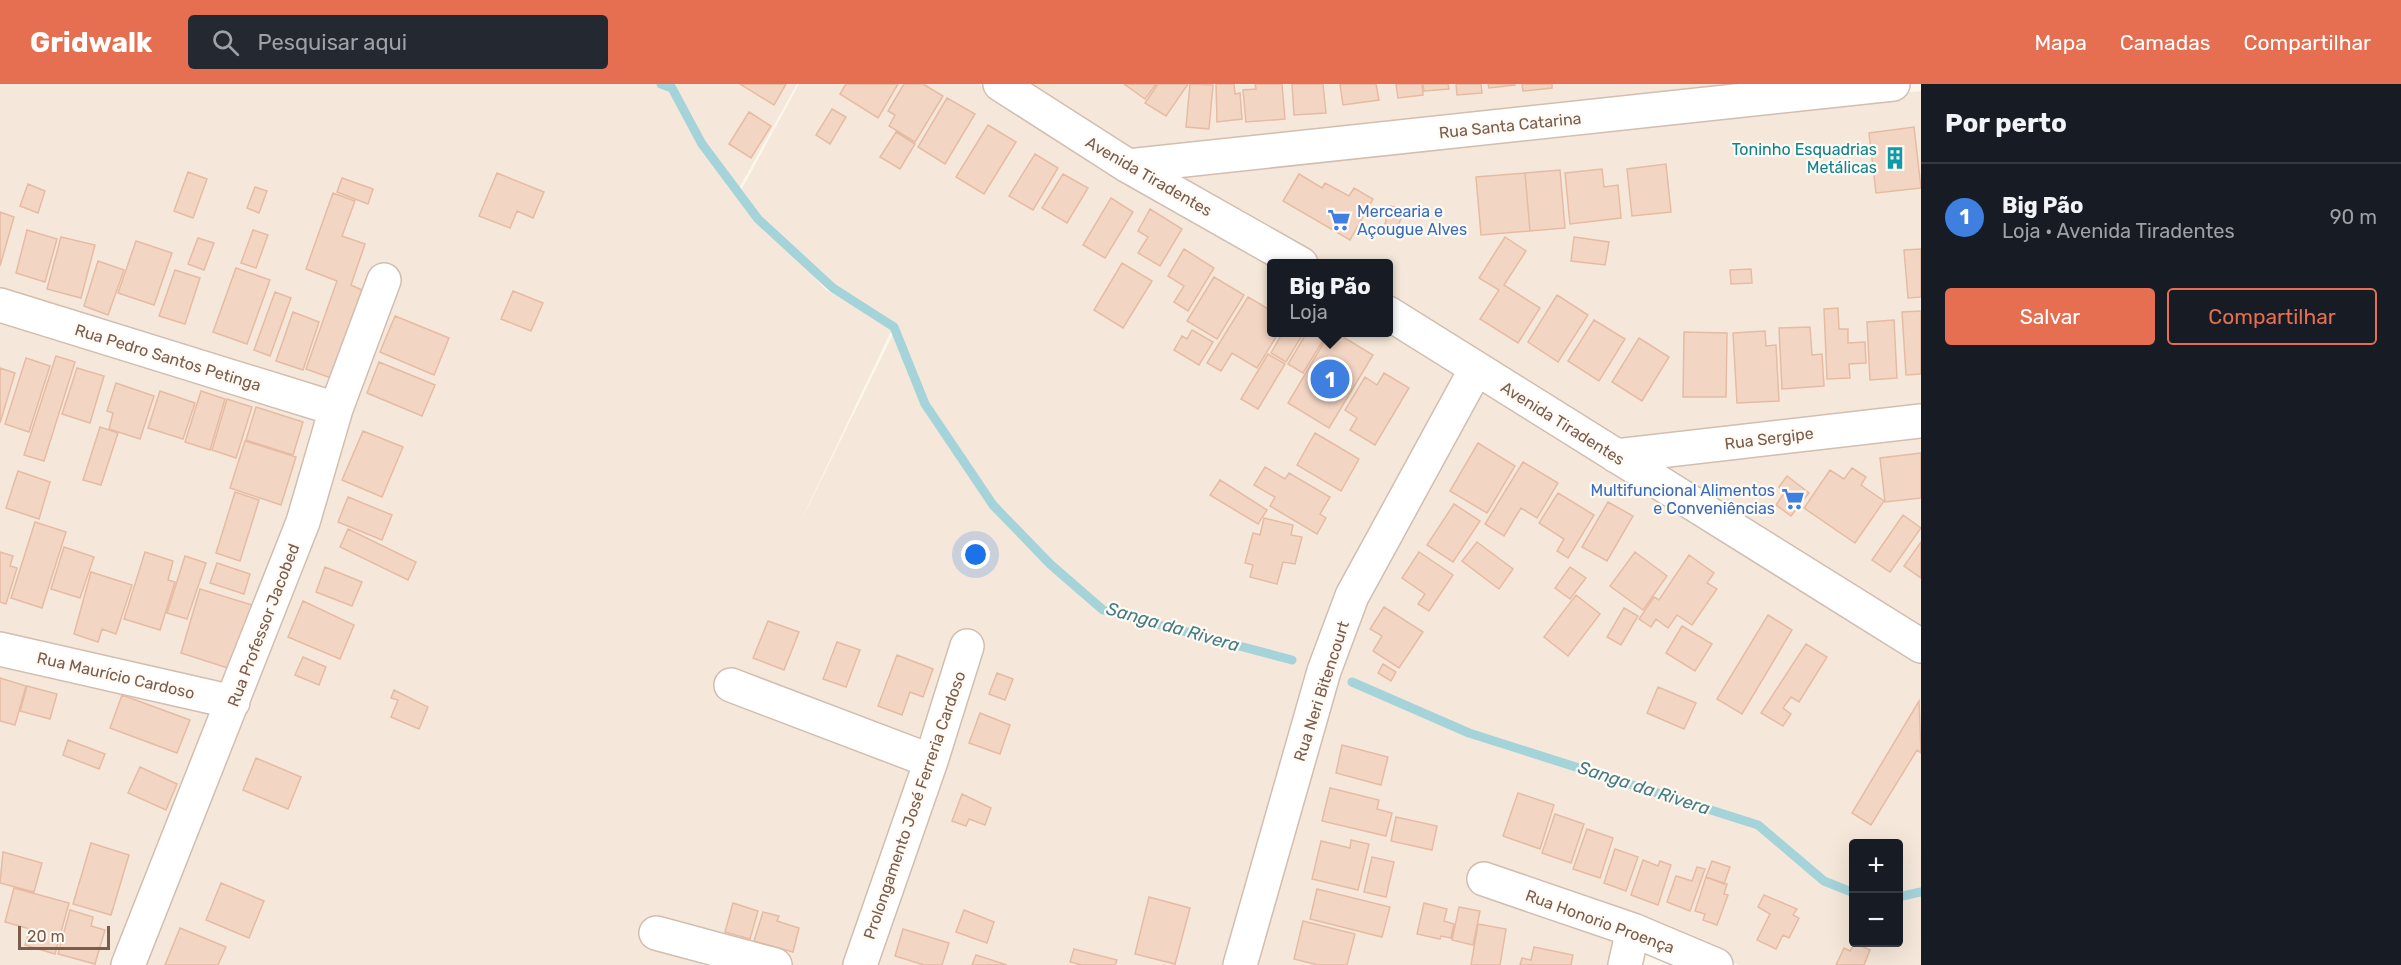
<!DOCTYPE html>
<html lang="pt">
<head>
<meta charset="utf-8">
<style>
	:root { --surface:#171b24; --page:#242831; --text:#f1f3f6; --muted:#9ea1a6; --line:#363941; --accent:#e76f51 }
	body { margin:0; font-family:Rubik,sans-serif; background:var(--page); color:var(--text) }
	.controls { position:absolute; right:18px; bottom:18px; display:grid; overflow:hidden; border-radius:6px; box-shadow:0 6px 24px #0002 }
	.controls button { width:54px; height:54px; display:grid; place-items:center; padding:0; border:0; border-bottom:2px solid var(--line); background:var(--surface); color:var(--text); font:30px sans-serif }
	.scale { position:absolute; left:18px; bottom:15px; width:92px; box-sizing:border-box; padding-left:6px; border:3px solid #7a5c4d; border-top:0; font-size:16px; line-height:21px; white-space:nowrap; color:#7a5c4d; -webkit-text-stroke:4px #fffaf3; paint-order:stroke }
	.you { position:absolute; left:976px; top:471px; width:21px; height:21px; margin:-15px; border:4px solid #fff; border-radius:50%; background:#1a73e8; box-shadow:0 0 0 9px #1a73e833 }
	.badge { display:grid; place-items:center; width:39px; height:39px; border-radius:50%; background:var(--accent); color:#fff; font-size:20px; font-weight:700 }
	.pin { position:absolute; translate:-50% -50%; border:3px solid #fff; box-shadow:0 2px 6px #0006 }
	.popup { position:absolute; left:1267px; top:175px; width:126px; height:78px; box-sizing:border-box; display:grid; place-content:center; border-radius:6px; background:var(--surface); filter:drop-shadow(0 2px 4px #0005); font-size:20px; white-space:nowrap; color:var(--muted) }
	.popup b { font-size:22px; color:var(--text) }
	.popup::after { content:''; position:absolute; left:50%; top:100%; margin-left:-12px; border:12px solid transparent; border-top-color:var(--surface) }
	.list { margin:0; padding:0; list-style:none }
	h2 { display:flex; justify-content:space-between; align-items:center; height:78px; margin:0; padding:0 24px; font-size:26px }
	h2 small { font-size:20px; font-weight:400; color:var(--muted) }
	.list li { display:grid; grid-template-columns:39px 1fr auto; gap:18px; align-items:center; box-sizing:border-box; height:108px; padding:0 24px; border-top:2px solid var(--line) }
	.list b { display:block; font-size:22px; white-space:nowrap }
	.list p { margin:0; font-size:20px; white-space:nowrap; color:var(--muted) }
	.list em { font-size:20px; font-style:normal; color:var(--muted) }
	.actions { display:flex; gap:12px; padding:18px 24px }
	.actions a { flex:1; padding:14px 0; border:2px solid var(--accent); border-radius:6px; text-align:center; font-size:21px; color:var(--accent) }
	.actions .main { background:var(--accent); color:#fff }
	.icon { flex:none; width:33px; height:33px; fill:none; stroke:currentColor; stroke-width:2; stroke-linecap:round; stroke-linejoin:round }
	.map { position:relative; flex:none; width:1921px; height:881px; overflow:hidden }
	header { display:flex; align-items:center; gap:36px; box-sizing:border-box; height:84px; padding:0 30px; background:var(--accent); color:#fff }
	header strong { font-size:28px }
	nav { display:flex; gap:33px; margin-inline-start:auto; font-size:21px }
	.search { width:420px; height:54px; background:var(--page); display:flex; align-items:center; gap:15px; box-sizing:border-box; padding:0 21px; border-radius:6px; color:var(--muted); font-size:22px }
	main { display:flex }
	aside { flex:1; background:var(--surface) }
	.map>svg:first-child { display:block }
	.residential { fill:#f5e8da; fill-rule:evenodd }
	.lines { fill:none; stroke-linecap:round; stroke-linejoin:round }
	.stream { stroke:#a5d3da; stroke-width:9 }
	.building { fill:#f3d5c3; stroke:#e6bba3; stroke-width:1.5 }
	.minor-casing { stroke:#d1beb0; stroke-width:36 }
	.minor { stroke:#fff; stroke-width:33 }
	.labels { text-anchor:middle; stroke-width:4.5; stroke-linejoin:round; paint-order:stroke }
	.street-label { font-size:16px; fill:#7a5c4d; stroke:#fffaf3 }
	.culture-label { font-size:16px; fill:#0d838f; stroke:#fffaf3; text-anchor:end }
	.shop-label { font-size:16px; fill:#366cbe; stroke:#fffaf3; text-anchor:start }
	.water-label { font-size:18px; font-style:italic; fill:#437c86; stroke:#fffaf3 }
</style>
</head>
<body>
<header>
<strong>Gridwalk</strong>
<div class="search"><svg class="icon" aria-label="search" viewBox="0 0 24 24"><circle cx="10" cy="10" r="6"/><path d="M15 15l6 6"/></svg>Pesquisar aqui</div>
<nav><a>Mapa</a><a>Camadas</a><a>Compartilhar</a></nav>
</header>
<main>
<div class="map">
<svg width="1921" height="881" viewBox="0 0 1921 881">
	<rect width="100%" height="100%" fill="#fdf6ec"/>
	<!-- residential -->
	<path class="residential" d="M0 0H797L737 108 739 110 799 0H979L1104 81 1272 180V248H1388L1462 289 1313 581 1228 881H872L916 683 850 881H137L330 312 0 210ZM760 133 829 203 897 242 795 449 892 245 825 205Z
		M1017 0H1808L1130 74Z
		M1921 7V328L1622 362 1389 218 1388 180 1319 179 1157 89Z
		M0 232 325 333 226 607 0 555Z
		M1481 298 1921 575V881H1739L1643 840 1621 852 1615 881H1251L1359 518ZM1854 760H1898L1899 813 1906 812 1899 814 1898 858H1854Z
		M1921 346V552L1644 377Z
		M0 576 220 624 119 881H0Z"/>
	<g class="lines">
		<!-- stream -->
		<path class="stream" d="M661 0 672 4 702 60 758 135 833 204 894 243 925 320 993 421 1050 480 1103 526 1292 576
			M1352 598 1469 649 1758 741 1824 797 1854 809
			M1898 813 1921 808"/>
	</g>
	<!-- building -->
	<path class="building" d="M740 0H786L774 21Z
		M846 0H898L878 34 840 10Z
		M904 0H923L943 12 915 58 889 42 895 31 888 27Z
		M1124 0H1156L1145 15Z
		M1158 0H1188L1166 32 1145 19Z
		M1190 0 1213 1 1209 45 1186 43Z
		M1216 0H1234L1235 10 1240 9 1242 35 1217 38Z
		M1255 0H1282L1285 35 1246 38 1243 6 1256 5Z
		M1292 0H1323L1326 29 1294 31Z
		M1340 0H1376L1379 16 1343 21Z
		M1396 0H1422L1423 11 1398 14Z
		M1423 0H1448L1449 5 1424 7Z
		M1456 0H1481L1482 9 1457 11Z
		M1488 0H1515V1L1489 4Z
		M1522 0H1552V4L1523 7Z
		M947 14 975 30 945 80 918 63Z
		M832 25 846 33 830 60 816 51Z
		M749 28 771 42 751 74 729 60Z
		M988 41 1016 58 984 110 956 93Z
		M1914 43 1921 104 1876 109 1869 49Z
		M896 48 915 60 900 85 880 73Z
		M1035 70 1058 84 1033 126 1009 112Z
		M1666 80 1671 128 1632 132 1627 85Z
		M1602 85 1604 103 1618 101 1621 134 1570 140 1565 89Z
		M1560 86 1565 144 1530 147 1525 89Z
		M188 88 207 95 193 134 174 127Z
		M497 89 544 108 533 134 517 127 510 144 479 132Z
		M1525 89 1530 147 1481 151 1476 93Z
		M1063 90 1088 104 1067 139 1042 124Z
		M1299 90 1322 104 1325 99 1349 112 1354 104 1373 115 1350 156 1283 117Z
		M342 94 373 105 368 120 337 108Z
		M28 100 45 107 38 129 20 122Z
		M255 103 267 107 259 129 247 124Z
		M333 109 355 117 342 152 365 160 351 201 362 206 331 294 306 285 337 197 306 185Z
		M1111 114 1133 128 1105 174 1083 161Z
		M1390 122 1404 125 1398 143 1385 140Z
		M1150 125 1182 145 1160 182 1138 169 1148 153 1138 147Z
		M0 128 14 133 0 182Z
		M27 146 57 155 45 198 16 189Z
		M253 146 268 151 256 184 241 179Z
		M61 153 95 161 81 214 47 205Z
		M1505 153 1526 167 1504 201 1540 224 1518 259 1480 235 1499 206 1479 194Z
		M1574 153 1609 158 1605 181 1571 177Z
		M198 154 214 159 204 186 188 180Z
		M136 157 172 169 154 221 118 209Z
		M1184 165 1214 184 1188 227 1174 218 1184 202 1168 192Z
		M1921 165V213L1908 214 1904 166Z
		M98 177 124 186 108 231 84 222Z
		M1122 179 1152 197 1123 244 1094 226Z
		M236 184 270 196 247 260 213 248Z
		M1751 185 1752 199 1731 200 1730 186Z
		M175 186 200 194 185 240 159 232Z
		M1214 193 1244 211 1217 255 1187 237Z
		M513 207 543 219 531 247 501 235Z
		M275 208 291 214 270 272 254 266Z
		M1557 211 1588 231 1558 278 1528 258Z
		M1248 213 1272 227V248H1279L1257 284 1232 269 1221 287 1207 279Z
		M1838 224 1839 245H1848V259L1865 258 1866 279 1849 280 1850 294 1827 295 1824 225Z
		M1921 227V290L1906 291 1902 228Z
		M293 228 319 238 303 286 276 277Z
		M395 232 449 254 434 291 380 268Z
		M1594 236 1625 255 1599 297 1568 277Z
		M1894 236 1897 294 1870 296 1867 238Z
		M1810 243 1812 271 1822 270 1824 302 1782 305 1779 244Z
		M1192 246 1213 258 1199 281 1174 266 1182 252 1187 255Z
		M1765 247 1766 262 1776 261 1779 317 1737 319 1733 249Z
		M1283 248H1304L1286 278 1271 269Z
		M1307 248 1327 250 1303 289 1288 280Z
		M1330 248H1335L1373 271 1329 344 1288 319Z
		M1684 248 1727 249 1726 313H1683Z
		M1639 254 1669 273 1642 317 1612 298Z
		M1268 270 1285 280 1258 325 1241 315Z
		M56 272 75 278 44 377 24 371Z
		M26 274 50 282 29 348 5 340Z
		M379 278 435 301 422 332 367 309Z
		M0 284 15 289 0 339Z
		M77 284 104 292 90 339 62 330Z
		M1384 289 1409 304 1375 361 1350 346 1357 334 1345 326 1365 293 1377 301Z
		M116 299 154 312 140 355 109 345 113 329 107 327Z
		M160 307 195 319 183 355 148 344Z
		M201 307 225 315 210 366 185 358Z
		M227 315 252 323 236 374 212 366Z
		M256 323 303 338 293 371 246 356Z
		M100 343 118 349 101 401 83 396Z
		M363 347 403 363 382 413 342 396Z
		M1315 349 1359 375 1341 407 1297 381Z
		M245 357 296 373 281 421 230 404Z
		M1478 359 1515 382 1487 429 1450 407Z
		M1921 369V414L1885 418 1880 374Z
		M1523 378 1558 399 1537 434 1521 424 1504 452 1485 440Z
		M1265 383 1285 395 1289 389 1330 413 1320 430 1326 434 1317 450 1270 422 1275 413 1254 401Z
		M1852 384 1866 393 1861 401 1884 417 1855 459 1804 424 1830 386 1844 395Z
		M18 387 50 398 39 435 6 424Z
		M1787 392 1809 409 1791 432 1776 421 1785 408 1779 403Z
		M1220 396 1267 426 1258 440 1210 411Z
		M235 408 259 416 240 477 216 469Z
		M1558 409 1594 431 1568 474 1557 467 1564 455 1539 439Z
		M348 413 392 431 382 456 338 438Z
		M1608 418 1633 432 1607 477 1582 463Z
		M1454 420 1480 437 1453 478 1427 461Z
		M1903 431 1921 444 1890 488 1872 476Z
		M1264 434 1293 441 1291 451 1302 453 1295 480 1283 478 1277 500 1250 493 1253 481 1245 479 1253 449 1260 451Z
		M35 438 66 448 42 524 11 514Z
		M348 445 416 478 408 496 340 463Z
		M1477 458 1513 485 1499 505 1462 477Z
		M1921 458V494L1904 482Z
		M64 463 94 473 80 514 51 505Z
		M0 468 13 472 10 482 17 484 6 520 0 518Z
		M145 468 173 477 168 496 175 498 160 546 124 535Z
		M1419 468 1453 491 1429 527 1418 520 1425 510 1402 494Z
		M1635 468 1667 492 1643 526 1610 502Z
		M1689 471 1714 489 1707 499 1717 505 1692 541 1677 531 1668 544 1656 535 1651 543 1639 535 1654 513 1659 516Z
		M185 472 206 479 187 535 167 529Z
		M217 479 250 490 244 510 210 499Z
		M325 483 362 498 352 522 316 508Z
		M1570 483 1586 494 1570 515 1555 504Z
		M91 488 132 501 116 550 102 545 98 558 74 550Z
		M200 505 252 521 231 585 181 569Z
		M1576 511 1600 530 1568 572 1544 553Z
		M303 517 354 541 340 575 288 553Z
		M1384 523 1423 548 1399 584 1373 567 1382 552 1370 545Z
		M1624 524 1638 532 1621 561 1607 553Z
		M1768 531 1792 546 1742 630 1717 615Z
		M768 537 799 548 784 586 753 574Z
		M1682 542 1712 560 1695 587 1666 569Z
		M837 558 860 566 846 603 823 595Z
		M1806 560 1827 573 1799 618 1791 613 1783 624 1791 630 1783 642 1761 629Z
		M897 571 933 585 923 613 910 608 902 631 878 622Z
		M303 573 326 583 319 601 295 591Z
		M1383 580 1396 588 1391 597 1378 589Z
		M997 589 1013 595 1005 616 989 610Z
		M0 594 26 602 15 641 0 637Z
		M27 602 57 610 50 635 20 627Z
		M1658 603 1696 619 1684 645 1647 629Z
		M394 606 428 623 419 645 391 633 398 616 391 614Z
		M122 611 190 636 177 669 110 644Z
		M1919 617 1921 669 1917 666 1871 741 1852 729Z
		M980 629 1010 641 1000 670 969 659Z
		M68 656 105 670 99 685 63 671Z
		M1342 661 1388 673 1381 701 1336 689Z
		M256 674 301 693 288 725 243 706Z
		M140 683 177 700 166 726 128 709Z
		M1330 704 1379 716 1377 725 1392 729 1386 752 1322 737Z
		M1518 709 1554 721 1540 765 1503 752Z
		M962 710 991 724 985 741 969 735 966 742 952 737Z
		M1555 730 1584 740 1571 779 1542 769Z
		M1396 733 1437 742 1432 766 1391 757Z
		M1587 745 1613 754 1600 794 1573 785Z
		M1351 756 1369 760 1358 806 1312 795 1321 757 1350 764Z
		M91 759 129 771 111 831 73 820Z
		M1615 765 1638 773 1626 807 1604 799Z
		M3 768 42 779 34 808 0 799Z
		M1372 773 1394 778 1386 813 1364 808Z
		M1643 776 1658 782 1660 777 1671 781 1658 821 1631 811Z
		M1712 777 1730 783 1724 800 1706 793Z
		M1697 783 1705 785 1690 827 1667 818 1676 792 1692 797Z
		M1706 793 1727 800 1724 810 1728 811 1717 841 1703 836 1705 830 1695 827Z
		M221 799 264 817 249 854 206 836Z
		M14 804 69 819 55 870 25 861 30 845 5 838Z
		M1317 805 1390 823 1382 853 1310 835Z
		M1764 811 1797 825 1793 831 1799 834 1789 854 1783 851 1776 865 1757 856 1770 830 1758 823Z
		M1149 813 1190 824 1175 880 1135 870Z
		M733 819 758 827 750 855 725 848Z
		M1424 819 1447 825 1444 837 1454 840 1451 854 1441 852 1440 855 1417 850Z
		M1459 823 1480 827 1473 861 1452 856Z
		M70 826 93 833 91 842 105 846 95 880 58 870Z
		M964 826 994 838 987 859 956 848Z
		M763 828 779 832 777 837 799 844 793 868 754 857Z
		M1303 837 1355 850 1347 881H1318L1294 875Z
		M1478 840 1506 845 1500 881H1471Z
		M180 844 226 863 218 881H165Z
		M903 845 949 859 942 881H924L895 872Z
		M1855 859 1870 866 1864 881H1836L1844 864 1850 867Z
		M1534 863 1573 871 1571 881H1520L1522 874 1531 876Z
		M1074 865 1117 876 1115 881H1082L1070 878Z
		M976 871 1007 881H972Z"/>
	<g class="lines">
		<!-- minor casing -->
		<g class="minor-casing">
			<path id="minor" d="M1000 0 1128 82 1301 180
				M1128 82 1893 0
				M0 221 336 325
				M1388 229 1921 562
				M1616 372 1921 337
				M0 565 233 618
				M731 601 931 677
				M1484 795 1633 846 1716 881
				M656 849 775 881
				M128 881 303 438 336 325 384 196
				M860 881 931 677 967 562
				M1240 881 1324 587 1352 512 1476 285
				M1625 881 1633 846"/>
		</g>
		<!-- minor -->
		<use href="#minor" class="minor"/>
	</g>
	<!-- icons -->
	<defs>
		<g id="building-bare" transform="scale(1.8)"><path d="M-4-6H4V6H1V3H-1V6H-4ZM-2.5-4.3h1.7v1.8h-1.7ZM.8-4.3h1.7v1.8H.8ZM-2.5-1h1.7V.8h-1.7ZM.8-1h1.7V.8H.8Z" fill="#0f9aa8" stroke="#fffaf3" stroke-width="2.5" paint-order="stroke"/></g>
		<g id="supermarket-bare" transform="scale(1.8)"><path d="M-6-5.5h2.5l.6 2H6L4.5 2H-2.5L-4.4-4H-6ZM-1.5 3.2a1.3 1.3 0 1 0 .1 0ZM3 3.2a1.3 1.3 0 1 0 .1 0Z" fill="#3f7fe0" stroke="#fffaf3" stroke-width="2.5" paint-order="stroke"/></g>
	</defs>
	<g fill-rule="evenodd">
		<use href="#building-bare" x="1895" y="74"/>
		<use href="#supermarket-bare" x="1339" y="136"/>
		<use href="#supermarket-bare" x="1793" y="415"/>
	</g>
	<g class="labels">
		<!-- street labels -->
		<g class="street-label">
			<text transform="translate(1510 41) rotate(-6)" y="6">Rua Santa Catarina</text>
			<text transform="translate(1149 92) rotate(30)" y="6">Avenida Tiradentes</text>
			<text transform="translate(168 273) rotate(17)" y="6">Rua Pedro Santos Petinga</text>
			<text transform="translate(1563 339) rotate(32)" y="6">Avenida Tiradentes</text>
			<text transform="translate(1769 354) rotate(-7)" y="6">Rua Sergipe</text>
			<text transform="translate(263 541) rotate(-69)" y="6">Rua Professor Jacobed</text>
			<text transform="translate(116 591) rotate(13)" y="6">Rua Maurício Cardoso</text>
			<text transform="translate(1321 607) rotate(-72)" y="6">Rua Neri Bitencourt</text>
			<text transform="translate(914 721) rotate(-71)" y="6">Prolongamento José Ferreria Cardoso</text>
			<text transform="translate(1600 837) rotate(20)" y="6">Rua Honorio Proença</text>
		</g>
		<!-- culture labels -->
		<g class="culture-label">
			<text x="1877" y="71">Toninho Esquadrias<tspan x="1877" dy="18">Metálicas</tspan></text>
		</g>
		<!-- shop labels -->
		<g class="shop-label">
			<text x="1357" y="133">Mercearia e<tspan x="1357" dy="18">Açougue Alves</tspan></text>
			<text x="1775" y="412" text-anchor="end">Multifuncional Alimentos<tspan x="1775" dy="18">e Conveniências</tspan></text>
		</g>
		<!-- water labels -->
		<g class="water-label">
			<text transform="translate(1173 543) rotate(16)" y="6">Sanga da Rivera</text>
			<text transform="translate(1644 704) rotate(18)" y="6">Sanga da Rivera</text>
		</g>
	</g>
</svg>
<div class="controls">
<button>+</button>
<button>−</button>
</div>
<div class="scale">20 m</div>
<div class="you"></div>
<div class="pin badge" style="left:1330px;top:295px;background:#3f7fe0">1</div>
<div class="popup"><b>Big Pão</b>Loja</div>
</div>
<aside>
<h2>Por perto<small></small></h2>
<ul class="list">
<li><span class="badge" style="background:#3f7fe0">1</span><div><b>Big Pão</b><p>Loja · Avenida Tiradentes</p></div><em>90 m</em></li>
</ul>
<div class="actions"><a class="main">Salvar</a><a>Compartilhar</a></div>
</aside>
</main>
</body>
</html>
